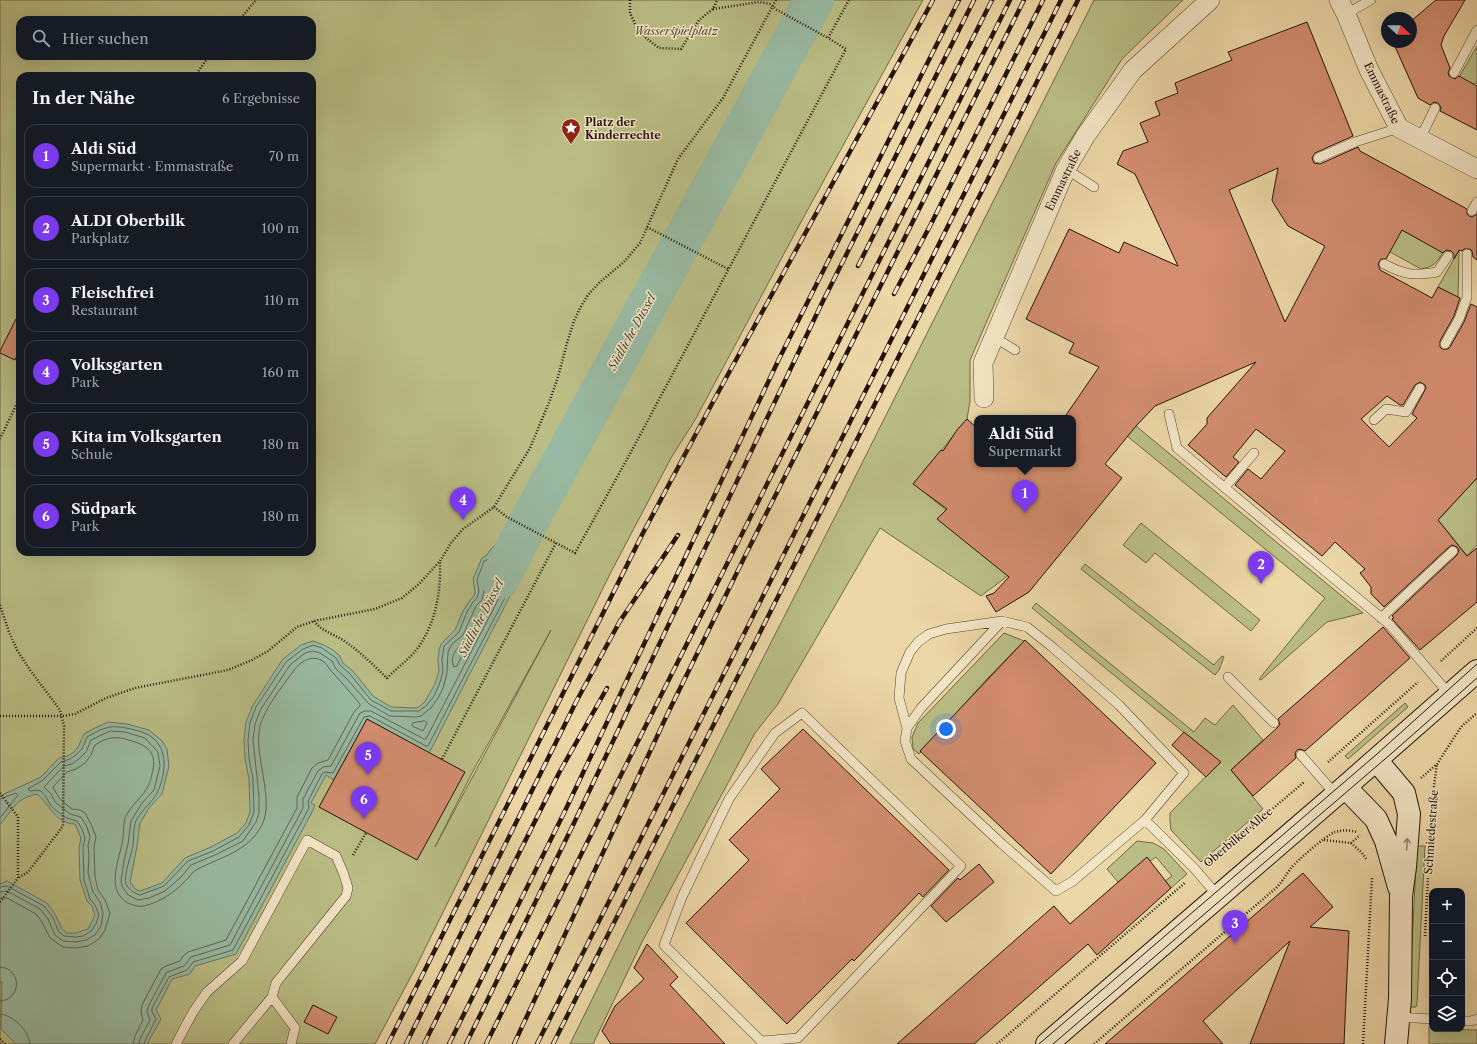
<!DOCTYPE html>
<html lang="de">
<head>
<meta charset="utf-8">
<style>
	:root { --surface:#171b24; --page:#20242c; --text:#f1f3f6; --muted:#9ea1a6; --line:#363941; --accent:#7c3aed }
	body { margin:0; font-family:"Libre Caslon Text",serif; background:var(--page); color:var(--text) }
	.controls { position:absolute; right:12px; bottom:12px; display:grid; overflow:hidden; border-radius:8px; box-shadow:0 4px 16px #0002 }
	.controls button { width:36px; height:36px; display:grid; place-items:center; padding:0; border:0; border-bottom:1px solid var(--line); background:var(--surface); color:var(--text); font:20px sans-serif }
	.compass { position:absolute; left:1381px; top:12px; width:36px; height:36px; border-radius:50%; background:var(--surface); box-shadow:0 4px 16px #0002; rotate:112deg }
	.you { position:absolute; left:946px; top:729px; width:14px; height:14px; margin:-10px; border:3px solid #fff; border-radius:50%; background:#1a73e8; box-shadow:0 0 0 6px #1a73e833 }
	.badge { display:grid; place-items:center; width:26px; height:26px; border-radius:50%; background:var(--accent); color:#fff; font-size:13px; font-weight:700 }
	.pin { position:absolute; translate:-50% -33px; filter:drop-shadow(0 1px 2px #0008) }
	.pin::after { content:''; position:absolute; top:21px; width:14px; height:12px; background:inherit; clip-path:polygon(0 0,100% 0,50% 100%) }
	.popup { position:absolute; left:974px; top:415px; width:102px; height:52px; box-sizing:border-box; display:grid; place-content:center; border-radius:8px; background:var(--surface); filter:drop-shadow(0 1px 3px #0005); font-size:13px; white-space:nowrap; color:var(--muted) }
	.popup b { font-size:15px; color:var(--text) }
	.popup::after { content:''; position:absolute; left:50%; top:100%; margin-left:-8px; border:8px solid transparent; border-top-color:var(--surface) }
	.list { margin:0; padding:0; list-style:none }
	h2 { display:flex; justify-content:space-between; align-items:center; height:52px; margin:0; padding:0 16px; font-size:17px }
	h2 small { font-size:13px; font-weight:400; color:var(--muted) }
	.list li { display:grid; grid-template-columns:26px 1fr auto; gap:12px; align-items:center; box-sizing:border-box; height:64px; margin:0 8px 8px; padding:0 8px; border:1px solid var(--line); border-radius:12px }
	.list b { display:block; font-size:15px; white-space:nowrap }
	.list p { margin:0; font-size:13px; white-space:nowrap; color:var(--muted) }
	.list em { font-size:13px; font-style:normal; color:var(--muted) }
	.icon { flex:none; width:22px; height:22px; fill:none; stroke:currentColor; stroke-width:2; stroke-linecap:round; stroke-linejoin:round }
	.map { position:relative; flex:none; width:1477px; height:1044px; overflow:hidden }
	.search { position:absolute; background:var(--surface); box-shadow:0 4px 16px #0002; left:16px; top:16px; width:300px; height:44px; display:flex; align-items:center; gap:10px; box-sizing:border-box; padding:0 14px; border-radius:12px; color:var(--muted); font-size:15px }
	.panel { position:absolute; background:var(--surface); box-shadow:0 4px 16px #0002; left:16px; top:72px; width:300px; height:484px; border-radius:12px }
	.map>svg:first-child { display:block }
	.green { fill:#babe85; stroke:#6f6847; fill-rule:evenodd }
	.water { fill:#99baa2; stroke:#6a7765 }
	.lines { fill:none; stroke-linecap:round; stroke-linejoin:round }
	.shore { stroke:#5e6656; stroke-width:1 }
	.river { stroke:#99baa2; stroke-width:40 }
	.building { fill:#d38e6f; stroke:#241309; fill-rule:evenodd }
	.lane-casing { stroke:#564430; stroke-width:10 }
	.street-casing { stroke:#564430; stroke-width:20 }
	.secondary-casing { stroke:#241309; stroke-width:24 }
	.path { stroke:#241309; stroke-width:2.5; stroke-dasharray:1 2; stroke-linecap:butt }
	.lane { stroke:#f3e5c5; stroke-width:9 }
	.street { stroke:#f3e5c5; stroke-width:19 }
	.secondary { stroke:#f3e5c5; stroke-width:22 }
	.tram { stroke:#241309; stroke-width:1 }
	.rail-casing { stroke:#241309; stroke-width:4.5 }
	.rail { stroke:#f3e5c5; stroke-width:3; stroke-dasharray:9; stroke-linecap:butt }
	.oneway { stroke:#968670 }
	.labels { text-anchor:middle; stroke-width:3; stroke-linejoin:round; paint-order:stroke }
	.park-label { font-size:11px; font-style:italic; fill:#584f34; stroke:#f3e5c5 }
	.street-label { font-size:11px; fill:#241309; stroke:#f3e5c5 }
	.poi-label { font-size:11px; font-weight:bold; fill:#241309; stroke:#f3e5c5; text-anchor:start }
	.water-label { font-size:12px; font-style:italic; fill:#4d4d3f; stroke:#f3e5c5 }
</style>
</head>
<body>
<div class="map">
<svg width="1477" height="1044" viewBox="0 0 1477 1044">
	<rect width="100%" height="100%" fill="#ecd7a6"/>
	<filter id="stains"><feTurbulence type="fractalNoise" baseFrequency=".005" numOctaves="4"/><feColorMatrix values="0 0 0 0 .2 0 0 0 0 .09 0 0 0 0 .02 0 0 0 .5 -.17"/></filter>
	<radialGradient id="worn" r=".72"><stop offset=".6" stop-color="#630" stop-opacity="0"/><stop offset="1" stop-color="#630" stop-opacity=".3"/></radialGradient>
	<!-- green -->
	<path class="green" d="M0 0H923L801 222 695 420 671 458 611 572 416 967 375 1044H0ZM20 20H312V56H20ZM20 76H312V552H20ZM551 630 435 847 472 773Z
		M1094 0H1183L1122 59 1056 163 970 360V401L967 419 914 484 1018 568 981 596 880 528 778 704 755 733 642 942 593 1044H570L677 827 841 505Z
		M1477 46V83H1475L1473 87 1458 79Z
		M1351 203 1443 252C1437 263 1433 267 1421 269L1372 242Z
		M1459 250 1458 298 1438 287Z
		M1136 426 1349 602 1363 613 1327 622 1261 680 1259 679 1325 598 1127 436Z
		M1477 478V545L1467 556 1438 520Z
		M1141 523 1260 620 1251 631 1155 553 1146 563 1123 545Z
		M1085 564 1214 665 1222 656 1224 657 1219 670 1215 675 1081 569Z
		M1036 603 1194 732 1205 718 1215 725 1233 705 1263 740 1231 770 1263 809 1201 862 1171 830 1170 821V813L1220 762 1032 608Z
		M1004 633 1024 641 986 680 919 754 913 749 912 737 918 723Z
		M1405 703 1408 707 1348 759 1345 756Z
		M1137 841 1153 843 1164 849 1187 874 1171 888 1165 881 1172 876 1156 857 1118 882 1107 869Z
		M1417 846H1425L1417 1003 1416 1007H1411L1409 1004Z
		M1429 1027H1432V1029L1477 1030V1044H1429Z"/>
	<!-- water -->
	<path class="water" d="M514 524 540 538 429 753 367 719 334 780 326 775 311 803 315 805 313 810 236 954 195 966 190 974 172 979 156 1010 161 1019 147 1044H16L1 1029 2 982H0V884L7 881 47 903 55 914 62 929 67 933H76L88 929 95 915 92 906 87 901 80 880 79 848 81 838 75 824C55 823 50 805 37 794 13 800 15 808 0 824V796L41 777 59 758 68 756 74 752 78 747 84 734 93 729 108 722 127 724 149 730 162 741 167 749 169 766 162 794 149 808 140 823 137 846 130 882 135 889 140 891 162 883 185 858 211 847 237 833 246 823 250 812 249 779 245 758 244 740 246 722 253 705 283 659 301 645 313 641 324 645 333 650 339 655 343 663 353 671 373 696 391 707 417 708 424 703 435 684 439 671 438 660 439 650 441 644 455 630 463 611 470 600 474 596 475 592 473 579 482 558 486 556 491 549 505 535Z"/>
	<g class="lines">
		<!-- shore -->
		<path class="shore" d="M513 548 516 549V551L494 594 491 595 488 582 493 570Z
			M465 641H468V643L457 666 454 667C449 656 457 648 465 641Z
			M425 721 427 723 423 731 412 726 413 723Z
			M0 799 16 793 18 795 0 818
			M0 887 7 886 44 906 52 916 59 932 64 936 76 937 83 936 91 931 96 924 99 915 95 905 90 899 84 880 83 847 85 838 82 829 77 821C71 819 67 819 62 815 58 812 52 808 50 804 44 794 43 788 30 791L28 789 43 780 61 762 70 759 76 755 82 749 87 737C109 724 115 725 139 731 168 739 168 768 158 791 155 800 141 810 136 821 133 827 134 837 133 845 132 853 123 876 126 884 129 890 134 893 140 895L164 886 188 861 213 851 239 837 249 825 254 812 253 779 249 758 248 740 250 723 256 707 286 662 303 649 313 645 322 648 336 658 340 665 350 674 371 700 391 711H419L427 705 434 696 439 685 443 672 442 660 444 646 459 632 467 612 473 602 477 598 479 591 477 580 484 561 489 559 494 551 508 538 515 530 533 539 534 542 428 746H426L370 716 364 717 333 773H332L325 772 322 774 308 801 309 808 233 950 193 962 187 970 169 977 152 1008V1012L156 1019 145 1041 144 1044
			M0 892 7 891 40 909 48 919 55 935 63 941 76 942 86 940 95 935 101 926 103 913 100 902 93 892 88 873 89 856 88 845 90 837 87 827 81 817 70 814 55 802 51 794 44 787 64 766 72 764 80 758 86 752 91 740 110 731 125 732 145 738 158 752 160 766 154 790 142 803 131 821 128 844 124 861 121 881 122 886 128 895 138 900 149 898 165 891 181 877 191 865 215 855 243 841 256 822 259 813V796L253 740 255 724 261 709 290 665 305 653 313 651 320 653 332 661 336 669 346 678 369 704 390 716 416 717 421 716 431 708 438 698 443 688 447 673 448 652 452 644 463 635 472 615 476 606 482 600 484 591 482 581 488 565 493 562 498 554 516 537 527 541V544L426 739H424L371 711H365L360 713 331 766 323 767 318 771 303 799V808L230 945 191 957 184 966 170 971 166 973 148 1007 147 1012 150 1020 140 1039 139 1044
			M0 898H7L36 914 42 922 50 938 63 947 76 948 88 946 99 939 105 930 110 913 105 900 98 890 95 877 94 847 96 837 92 826 85 813 80 810 72 809 68 806 59 798 53 787 67 772 76 769 85 763 91 755 95 745C109 736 117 736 132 741 150 746 157 755 152 774 151 778 150 783 148 786 144 796 130 806 125 818 123 826 124 835 122 844 118 862 106 891 128 903 133 905 138 907 144 906 160 902 174 893 185 881 189 878 192 872 196 870 220 857 248 852 262 825 275 798 253 755 260 726 265 708 281 688 292 673 299 662 312 653 324 662 328 665 330 671 334 674 343 684 351 693 360 704V706L354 712 328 760 318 763 312 768 297 797V808L226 940 188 952 183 956 180 961 166 966 161 969 142 1005 141 1012 143 1020 135 1036 133 1044
			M0 967C22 968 22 1000 0 1001
			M0 1014C13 1015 29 1031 30 1044"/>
		<!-- river -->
		<path class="river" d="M500 579 526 527 814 0"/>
	</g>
	<!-- building -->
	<path class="building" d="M1436 0H1465L1444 36 1441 45 1450 68 1448 73 1449 76 1455 79 1459 76 1477 86V130L1440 111 1441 107 1438 103 1434 102 1430 105 1418 98 1393 42H1411V21Z
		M1307 22 1353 136 1315 153 1312 158 1314 163 1320 164 1358 147 1360 151 1467 209V214L1469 216 1472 217 1477 214V260L1473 257 1472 251 1470 249H1464L1462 251 1459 250 1454 259V254L1451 251 1446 250 1443 253 1402 230 1386 259H1381L1378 264 1380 270 1432 298 1438 287 1460 298 1454 316 1440 341V347L1442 349H1448L1450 347 1464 322 1471 304 1477 307V478L1438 520 1467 556 1477 548V602L1420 650 1392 619 1394 618 1392 616 1457 555 1459 550 1457 547 1452 545 1449 547 1384 607 1371 594V587L1360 573 1365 569 1335 542 1322 556 1235 485 1248 469 1261 479 1285 451 1256 429 1233 457 1239 462 1226 477 1188 445 1207 424V418L1256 362 1155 406 1136 426 1105 464 1122 478 1029 592 996 612 986 596 994 593 1009 577 937 519 947 509 913 484 941 450 943 451 957 430 967 419 977 428V464H1073V418H1064L1099 367 1069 353 1074 343 1026 319 1069 229 1119 253 1124 242 1178 266 1135 174 1117 164 1123 151 1148 142 1140 123 1160 115 1155 102 1178 93 1175 83 1232 60 1228 52ZM1278 168 1272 200 1274 204 1288 226 1325 246 1285 322 1229 190ZM1420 382 1425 385 1426 388 1412 414 1417 418 1389 447 1361 419 1387 396 1400 405H1403L1415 385Z
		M20 311V348L15 360 0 353V351Z
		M1383 627 1410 658 1305 751 1300 749 1297 750 1295 753 1296 758 1253 796 1231 770 1278 727 1280 724 1278 719Z
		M1025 640 1156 763 1051 874 920 751Z
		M367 719 465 772 417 860 319 807Z
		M803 729 949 870 923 897 919 893 854 961 852 959 787 1024 686 923 749 860 729 840 780 789 761 769Z
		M1184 732 1221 762 1206 777 1172 745Z
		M1147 857 1171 888 1097 955 1088 944 974 1044H897L1054 906 1070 924Z
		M979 864 994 882 946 922 931 906 958 878 960 880Z
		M1303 873 1333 907 1310 927 1349 931 1344 1044H1250L1290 941 1203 1021 1223 1044H1105Z
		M647 944 678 977 670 985 725 1044H611L602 1031 615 1006 644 979 634 968Z
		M313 1005 337 1017 328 1034 304 1022Z"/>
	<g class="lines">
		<!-- lane casing -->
		<g class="lane-casing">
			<path id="lane" d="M1346 14 1371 0
				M1454 73 1477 30
				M1420 139 1435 108
				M1318 158 1355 142 1399 128
				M1066 169 1094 187
				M1472 211 1477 202
				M1384 264C1405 275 1413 276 1437 272L1448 256
				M994 337 1015 350
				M1445 344 1459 319 1467 297V254
				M1169 414 1177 448 1390 625 1450 695
				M1374 420 1386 409 1406 412 1420 388
				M1225 487 1254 453
				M1381 618 1453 551
				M1002 621 921 708 907 728 905 741 911 759 1002 844 1056 891 1073 881 1145 820
				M1228 677 1274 723
				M802 713 961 866 798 1038 761 1041 664 945 682 897 729 799 775 733Z
				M907 728 899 698 901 673 910 652 918 642 929 634 946 629 1002 621 1027 627 1051 646 1119 705 1184 773 1145 820 1194 868 1218 896
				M1301 755 1336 795
				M272 997 295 1028 291 1044
				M1398 1017 1432 1019
				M1462 1021H1471L1477 1019
				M176 1044 193 1012 207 992 242 961 307 840 336 856 343 872 348 888 346 896 288 968 276 983 272 997 233 1044"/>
		</g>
		<!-- street casing -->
		<g class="street-casing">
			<path id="street" d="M1339 0 1346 14 1369 70 1399 128 1477 169
				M984 398 983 363 1066 169 1086 135 1133 70 1210 0"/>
		</g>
		<!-- secondary casing -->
		<g class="secondary-casing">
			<path id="secondary" d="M1376 760 1404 793 1409 814 1405 867 1401 896 1400 999 1396 1044
				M1345 787 1376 819 1386 841 1399 887
				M1047 1044 1345 787 1477 671"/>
		</g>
		<!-- path -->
		<path class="path" d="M630 0V13L636 26 646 38 659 48 681 49 699 20 713 9 717 0
			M713 9 759 2 770 4 777 10 828 38
			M239 20 256 0
			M195 76 209 56
			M647 227 728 269
			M0 439 20 397
			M494 507 507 517 575 553 631 452 846 49 828 38 849 0
			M0 605 9 632 17 650 30 670 60 710 64 726 63 826 28 872 18 878
			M314 621C322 632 337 635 347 643 362 653 374 666 387 678 395 670 404 663 412 655 435 629 441 595 440 561
			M1441 661 1477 628
			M0 716H62L75 714 106 698 135 688 228 670 252 660 268 651 297 627 314 621 375 609 402 598 419 584 440 561 451 543 463 529 494 507 530 448 550 400 558 377 567 343 574 321 580 308 588 295 600 282 624 262 640 243 678 159 723 98 776 0
			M442 759 556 543
			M1328 762 1418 682
			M1421 778 1437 764 1461 727 1477 713
			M0 793 18 817V878L0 902
			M1431 808 1437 764
			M1324 840 1351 843 1360 835
			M1351 843 1362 853 1367 860
			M353 855 366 833
			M1209 863 1304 782
			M1425 936 1428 877
			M0 1039 5 1044
			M997 1044 1186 882
			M1094 1044 1276 888C1282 882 1286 875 1291 868 1298 860 1325 836 1335 832 1342 830 1350 830 1357 832
			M1363 1044 1372 878"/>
		<!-- lane -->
		<use href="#lane" class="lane"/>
		<!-- street -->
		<use href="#street" class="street"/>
		<!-- secondary -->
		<use href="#secondary" class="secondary"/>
		<!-- tram -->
		<path class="tram" d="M1039 1044 1377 754 1477 664
			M1053 1044 1392 753 1477 678"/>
		<!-- rail casing -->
		<g class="rail-casing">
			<path id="rail" d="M858 266 992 0
				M894 294 931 224 1043 0
				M388 1044 643 533 714 400 933 0
				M406 1044 576 702 620 621 678 535
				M424 1044 559 773 607 688
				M449 1044 564 813 779 359 959 0
				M466 1044 574 823 821 305 974 0
				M486 1044 1010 0
				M514 1044 667 715 747 552 1024 0
				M537 1044 753 616 1061 0
				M553 1044 1078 0"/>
		</g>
		<!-- rail -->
		<use href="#rail" class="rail"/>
	</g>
	<!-- one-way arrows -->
	<defs><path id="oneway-shaft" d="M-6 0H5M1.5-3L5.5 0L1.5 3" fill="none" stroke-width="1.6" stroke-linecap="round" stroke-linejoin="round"/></defs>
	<use class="oneway" href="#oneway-shaft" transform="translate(1407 844) rotate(-86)"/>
	<!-- icons -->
	<defs>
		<g id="sight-pin" transform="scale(1)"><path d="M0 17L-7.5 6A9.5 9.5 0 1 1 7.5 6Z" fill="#8f2418" stroke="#f3e5c5"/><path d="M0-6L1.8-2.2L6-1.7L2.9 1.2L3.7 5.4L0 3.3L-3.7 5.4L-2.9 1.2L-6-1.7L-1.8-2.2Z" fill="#fff"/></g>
	</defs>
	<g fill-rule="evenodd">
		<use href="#sight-pin" x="571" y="128"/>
	</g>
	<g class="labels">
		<!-- park labels -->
		<g class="park-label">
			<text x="676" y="35">Wasserspielplatz</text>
		</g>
		<!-- street labels -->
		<g class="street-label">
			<text transform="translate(1382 93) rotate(64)" y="4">Emmastraße</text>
			<text transform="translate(1063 180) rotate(-64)" y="4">Emmastraße</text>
			<text transform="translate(1431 832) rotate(-86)" y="4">Schmiedestraße</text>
			<text transform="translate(1238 837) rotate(-40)" y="4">Oberbilker Allee</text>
		</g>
		<!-- poi labels -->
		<g class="poi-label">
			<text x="585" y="126">Platz der<tspan x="585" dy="13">Kinderrechte</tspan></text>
		</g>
		<!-- water labels -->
		<g class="water-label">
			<text transform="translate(632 332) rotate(-61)" y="4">Südliche Düssel</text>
			<text transform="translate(481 618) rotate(-63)" y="4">Südliche Düssel</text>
		</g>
	</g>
	<rect width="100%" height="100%" filter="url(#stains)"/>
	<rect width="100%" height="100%" fill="url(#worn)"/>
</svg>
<div class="controls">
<button>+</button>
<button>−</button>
<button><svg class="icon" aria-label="locate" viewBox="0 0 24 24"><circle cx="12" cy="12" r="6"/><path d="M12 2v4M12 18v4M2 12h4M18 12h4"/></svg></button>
<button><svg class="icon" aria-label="layers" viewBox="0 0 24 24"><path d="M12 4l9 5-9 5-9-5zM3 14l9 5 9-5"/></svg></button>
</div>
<svg class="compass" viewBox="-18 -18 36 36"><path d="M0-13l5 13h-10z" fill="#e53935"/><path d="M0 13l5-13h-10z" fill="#9ea1a6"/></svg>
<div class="you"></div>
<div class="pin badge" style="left:1025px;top:513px">1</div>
<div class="popup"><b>Aldi Süd</b>Supermarkt</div>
<div class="pin badge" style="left:1261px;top:584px">2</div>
<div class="pin badge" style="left:1235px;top:943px">3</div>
<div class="pin badge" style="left:463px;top:520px">4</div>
<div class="pin badge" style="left:368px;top:775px">5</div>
<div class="pin badge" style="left:364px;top:819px">6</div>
<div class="search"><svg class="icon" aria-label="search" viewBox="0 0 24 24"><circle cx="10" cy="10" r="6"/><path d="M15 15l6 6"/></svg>Hier suchen</div>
<section class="panel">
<h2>In der Nähe<small>6 Ergebnisse</small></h2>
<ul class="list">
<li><span class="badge">1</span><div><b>Aldi Süd</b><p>Supermarkt · Emmastraße</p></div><em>70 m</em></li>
<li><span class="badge">2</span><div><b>ALDI Oberbilk</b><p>Parkplatz</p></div><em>100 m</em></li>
<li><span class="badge">3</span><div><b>Fleischfrei</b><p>Restaurant</p></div><em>110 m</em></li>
<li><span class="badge">4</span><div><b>Volksgarten</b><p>Park</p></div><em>160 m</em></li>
<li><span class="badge">5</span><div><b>Kita im Volksgarten</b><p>Schule</p></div><em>180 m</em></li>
<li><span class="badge">6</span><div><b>Südpark</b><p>Park</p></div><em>180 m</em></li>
</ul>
</section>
</div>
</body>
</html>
